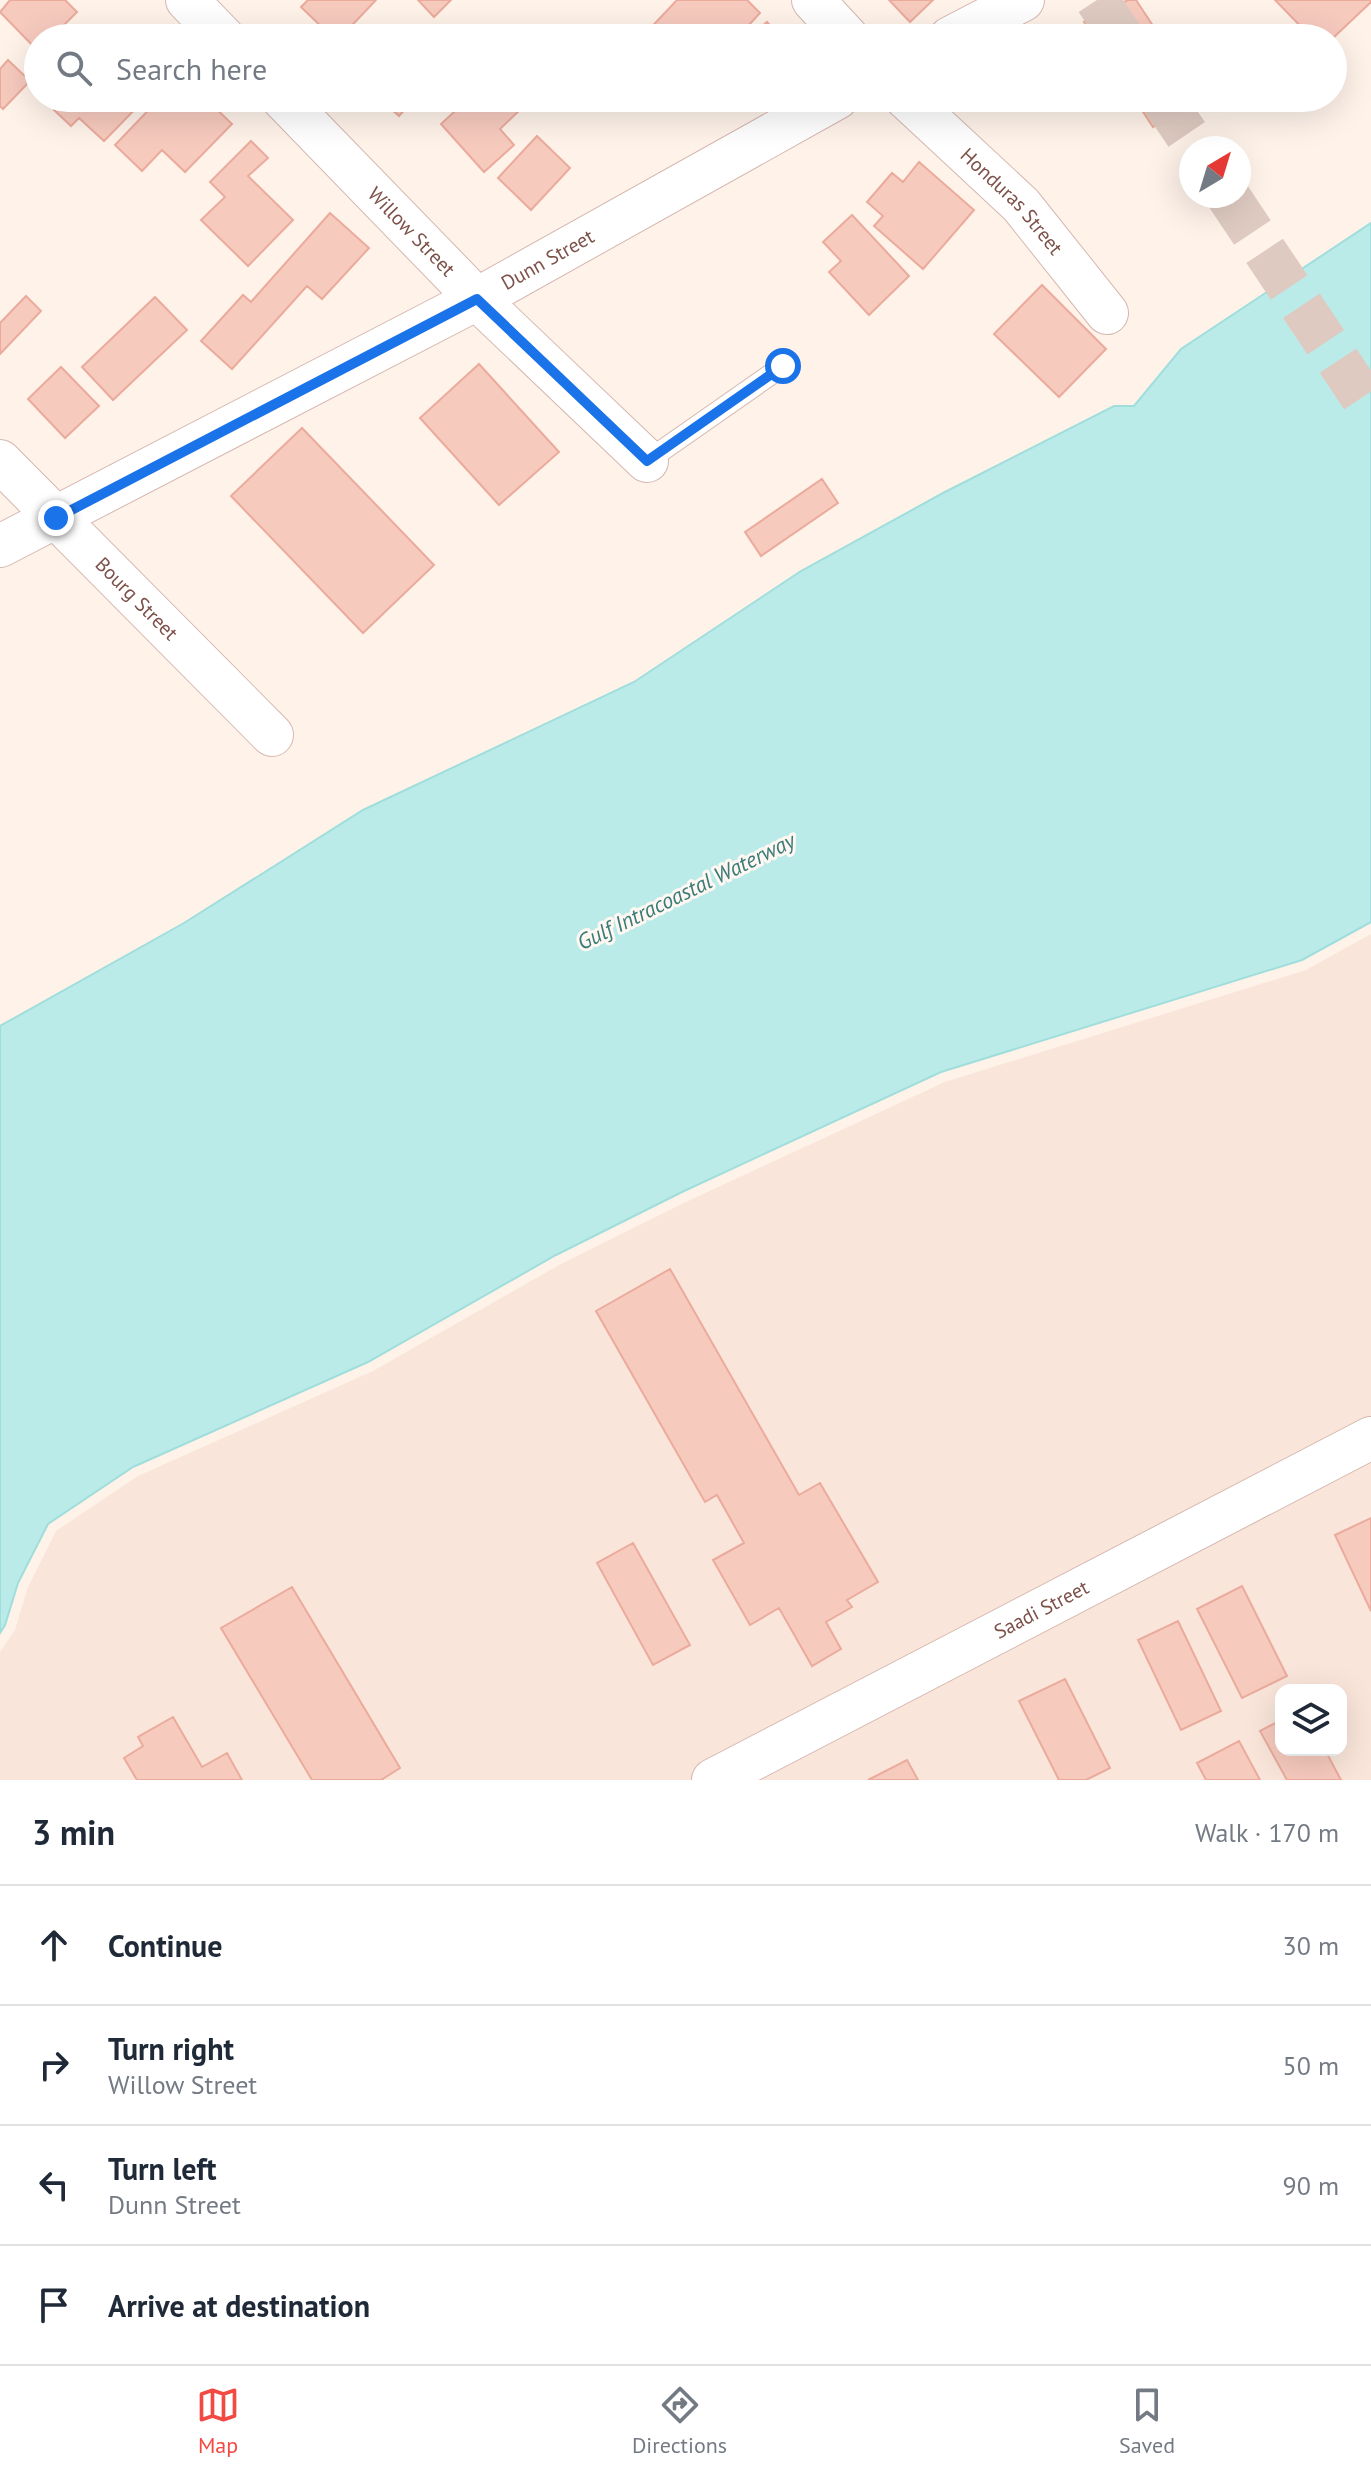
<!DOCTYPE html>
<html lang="en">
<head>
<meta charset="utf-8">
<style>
	:root { --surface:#fff; --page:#f6f6f7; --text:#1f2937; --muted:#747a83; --line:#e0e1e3; --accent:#f34943 }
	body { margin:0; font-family:"PT Sans",sans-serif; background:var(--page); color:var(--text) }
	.controls { position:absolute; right:24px; bottom:24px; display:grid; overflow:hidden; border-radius:16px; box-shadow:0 8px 32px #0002 }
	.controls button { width:72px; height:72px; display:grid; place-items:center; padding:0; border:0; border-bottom:2px solid var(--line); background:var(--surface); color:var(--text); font:40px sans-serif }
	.compass { position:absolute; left:1179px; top:136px; width:72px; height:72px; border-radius:50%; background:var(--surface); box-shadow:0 8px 32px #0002; rotate:38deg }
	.stop { position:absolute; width:24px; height:24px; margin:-18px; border:6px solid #1a73e8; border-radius:50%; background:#fff }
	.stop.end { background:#1a73e8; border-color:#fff; box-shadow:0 2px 8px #0008 }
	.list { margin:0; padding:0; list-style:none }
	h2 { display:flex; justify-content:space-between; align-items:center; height:104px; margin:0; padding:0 32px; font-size:34px }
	h2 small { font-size:26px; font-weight:400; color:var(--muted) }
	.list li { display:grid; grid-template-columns:52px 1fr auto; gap:24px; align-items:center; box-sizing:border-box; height:120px; padding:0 32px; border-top:2px solid var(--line) }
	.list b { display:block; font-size:30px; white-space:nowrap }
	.list p { margin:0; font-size:26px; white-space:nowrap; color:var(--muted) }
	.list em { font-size:26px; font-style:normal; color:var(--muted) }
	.icon { flex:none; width:44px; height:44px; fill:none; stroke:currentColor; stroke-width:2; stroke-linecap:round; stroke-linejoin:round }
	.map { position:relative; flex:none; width:1371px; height:1780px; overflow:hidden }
	.search { position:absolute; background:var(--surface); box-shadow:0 8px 32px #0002; left:24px; right:24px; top:24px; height:88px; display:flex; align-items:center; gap:20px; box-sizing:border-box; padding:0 28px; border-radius:44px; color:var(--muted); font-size:30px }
	.sheet { height:584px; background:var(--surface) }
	nav { display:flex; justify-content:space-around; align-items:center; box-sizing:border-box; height:112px; border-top:2px solid var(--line); background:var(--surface); font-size:22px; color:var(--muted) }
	nav a { display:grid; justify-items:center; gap:4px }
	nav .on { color:var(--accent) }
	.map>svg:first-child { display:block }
	.residential { fill:#f9e5d9; fill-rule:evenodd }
	.water { fill:#baebe9; stroke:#a0dedc; stroke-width:2 }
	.building { fill:#f7cabe; stroke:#ebab9c; stroke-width:2 }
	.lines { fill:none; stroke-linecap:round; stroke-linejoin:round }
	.secondary-tunnel { stroke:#decac1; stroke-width:44; stroke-dasharray:44 22; stroke-linecap:butt }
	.service-casing { stroke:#d5b8b0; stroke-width:22 }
	.minor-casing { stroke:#d5b8b0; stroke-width:44 }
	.service { stroke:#fff; stroke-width:20 }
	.minor { stroke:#fff; stroke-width:42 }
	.route { stroke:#1a73e8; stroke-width:10 }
	.labels { text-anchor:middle; stroke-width:6; stroke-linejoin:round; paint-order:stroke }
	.street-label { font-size:20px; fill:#7d5149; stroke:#fff7f1 }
	.water-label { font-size:22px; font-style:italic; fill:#387b79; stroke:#fff7f1 }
</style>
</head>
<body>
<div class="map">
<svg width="1371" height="1780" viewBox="0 0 1371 1780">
	<rect width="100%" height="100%" fill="#fef2e9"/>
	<!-- residential -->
	<path class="residential" d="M1371 934V1780H0V1652L15 1630 28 1587 56 1531 138 1476 373 1371 561 1264 686 1202 945 1082 1306 970ZM1281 1690H1341V1750H1281Z"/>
	<!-- water -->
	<path class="water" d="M1371 223V922L1302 960 941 1072 682 1192 556 1255 368 1362 133 1467 48 1524 18 1583 5 1625 0 1633V1026L184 923 363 810 634 682 801 571 943 493 1114 406H1134L1181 349Z"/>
	<!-- building -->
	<path class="building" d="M10 0H65L77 12 51 38H38V51L0 12Z
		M308 0H376L340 38H333L301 7Z
		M418 0H451L434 17Z
		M677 0H747L760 13 737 38H641Z
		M889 0H933L910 22Z
		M1128 0H1136L1161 38H1095L1084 22Z
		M1275 0H1371V2L1333 38H1312Z
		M767 22 781 38H748Z
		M115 29 124 38H106Z
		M416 30 425 38H408Z
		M8 60 30 81 3 109 0 106V69Z
		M66 98H146L104 141 79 118 71 126 54 110Z
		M160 98H205L232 124 185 172 162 150 142 171 115 145Z
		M379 98H415L399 116Z
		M469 98H517L524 106 500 129 514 145 484 172 441 124Z
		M1134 98H1195L1153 127Z
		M537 136 570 168 531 210 498 178Z
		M251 141 268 158 248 176 293 220 248 266 201 220 225 197 210 182Z
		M919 162 974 210 923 269 874 226 883 216 867 202 892 173 903 182Z
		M330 213 369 248 322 299 307 286 232 369 201 341 243 295 251 302Z
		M852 215 909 276 869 315 829 272 841 261 823 242Z
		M1042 285 1106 349 1059 397 994 334Z
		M26 296 41 311 0 354V323Z
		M155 297 187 330 113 400 82 367Z
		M479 364 559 452 499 505 420 418Z
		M61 367 99 406 65 438 28 399Z
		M302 428 434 565 363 633 231 496Z
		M822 479 838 503 761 556 745 532Z
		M670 1269 799 1495 820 1483 878 1582 847 1600 852 1607 826 1622 841 1649 812 1666 779 1608 750 1625 713 1560 744 1543 717 1495 705 1502 596 1311Z
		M1371 1518V1611L1335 1535Z
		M633 1543 690 1645 653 1665 597 1563Z
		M1242 1586 1287 1676 1242 1698 1197 1609Z
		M292 1587 400 1768 381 1780H312L221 1628Z
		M1178 1621 1221 1711 1181 1730 1138 1640Z
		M1065 1679 1110 1768 1086 1780H1059L1019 1701Z
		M173 1717 202 1767 227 1753 242 1780H137L124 1758 143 1746 138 1737Z
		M1281 1720V1750H1325L1341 1780H1287L1260 1731Z
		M1239 1741 1260 1780H1206L1197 1763Z
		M907 1760 918 1780H868Z"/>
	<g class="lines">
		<!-- secondary-tunnel -->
		<path class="secondary-tunnel" d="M1097 0 1122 38
			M1162 98 1196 148
			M1228 196 1371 410"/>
		<!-- service casing -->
		<g class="service-casing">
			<path id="service" d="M647 461 783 366"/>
		</g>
		<!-- minor casing -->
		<g class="minor-casing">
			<g id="minor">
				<path d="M187 0 224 38"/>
				<path d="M813 0 848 38"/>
				<path d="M950 38 1023 0"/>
				<path id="s1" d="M282 98 477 299 647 461"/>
				<path id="s2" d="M906 98 1021 205 1107 313"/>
				<path id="s3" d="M0 461 272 735"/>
				<path id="s4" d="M0 546 477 299 837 98"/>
				<path id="s5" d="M713 1780 1371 1438"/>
			</g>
		</g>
		<!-- service -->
		<use href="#service" class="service"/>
		<!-- minor -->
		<use href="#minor" class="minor"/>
	</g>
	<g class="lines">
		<!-- route -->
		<path class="route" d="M56 518 477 299 647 461 783 366"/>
	</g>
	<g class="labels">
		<!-- street labels -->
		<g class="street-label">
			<text dy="7" stroke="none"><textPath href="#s2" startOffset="148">Honduras Street</textPath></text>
			<text dy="7" stroke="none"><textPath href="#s1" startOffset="186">Willow Street</textPath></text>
			<text dy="7" stroke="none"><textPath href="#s4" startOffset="618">Dunn Street</textPath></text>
			<text dy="7" stroke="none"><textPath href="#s3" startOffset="194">Bourg Street</textPath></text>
			<text dy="7" stroke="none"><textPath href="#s5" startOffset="370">Saadi Street</textPath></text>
		</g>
		<!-- water labels -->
		<g class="water-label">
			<text transform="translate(686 891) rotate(-26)" y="8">Gulf Intracoastal Waterway</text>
		</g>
	</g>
</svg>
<div class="controls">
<button><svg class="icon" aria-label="layers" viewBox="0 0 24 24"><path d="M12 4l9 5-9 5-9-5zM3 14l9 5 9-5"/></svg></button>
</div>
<svg class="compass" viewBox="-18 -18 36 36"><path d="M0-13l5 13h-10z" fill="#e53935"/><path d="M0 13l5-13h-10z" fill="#747a83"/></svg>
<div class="stop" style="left:783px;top:366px"></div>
<div class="stop end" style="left:56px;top:518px"></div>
<div class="search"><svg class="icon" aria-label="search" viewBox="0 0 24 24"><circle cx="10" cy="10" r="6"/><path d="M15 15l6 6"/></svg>Search here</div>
</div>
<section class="sheet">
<h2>3 min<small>Walk · 170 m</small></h2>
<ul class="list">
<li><svg class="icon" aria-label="ahead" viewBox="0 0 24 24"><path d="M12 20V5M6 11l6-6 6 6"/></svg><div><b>Continue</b></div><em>30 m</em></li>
<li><svg class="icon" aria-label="right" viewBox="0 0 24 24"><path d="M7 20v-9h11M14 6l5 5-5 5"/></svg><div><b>Turn right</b><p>Willow Street</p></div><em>50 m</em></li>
<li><svg class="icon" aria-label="left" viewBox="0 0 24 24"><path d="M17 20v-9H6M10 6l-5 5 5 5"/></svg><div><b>Turn left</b><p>Dunn Street</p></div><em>90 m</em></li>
<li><svg class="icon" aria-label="arrive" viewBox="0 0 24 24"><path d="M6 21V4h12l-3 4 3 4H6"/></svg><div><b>Arrive at destination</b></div></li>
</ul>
</section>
<nav>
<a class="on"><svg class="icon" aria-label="map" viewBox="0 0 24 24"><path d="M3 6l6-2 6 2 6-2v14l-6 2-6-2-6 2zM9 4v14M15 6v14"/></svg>Map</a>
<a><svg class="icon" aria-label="directions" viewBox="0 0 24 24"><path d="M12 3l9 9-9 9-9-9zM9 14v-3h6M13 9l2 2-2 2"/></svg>Directions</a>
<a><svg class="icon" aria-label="saved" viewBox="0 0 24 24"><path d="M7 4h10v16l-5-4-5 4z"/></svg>Saved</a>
</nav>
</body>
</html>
